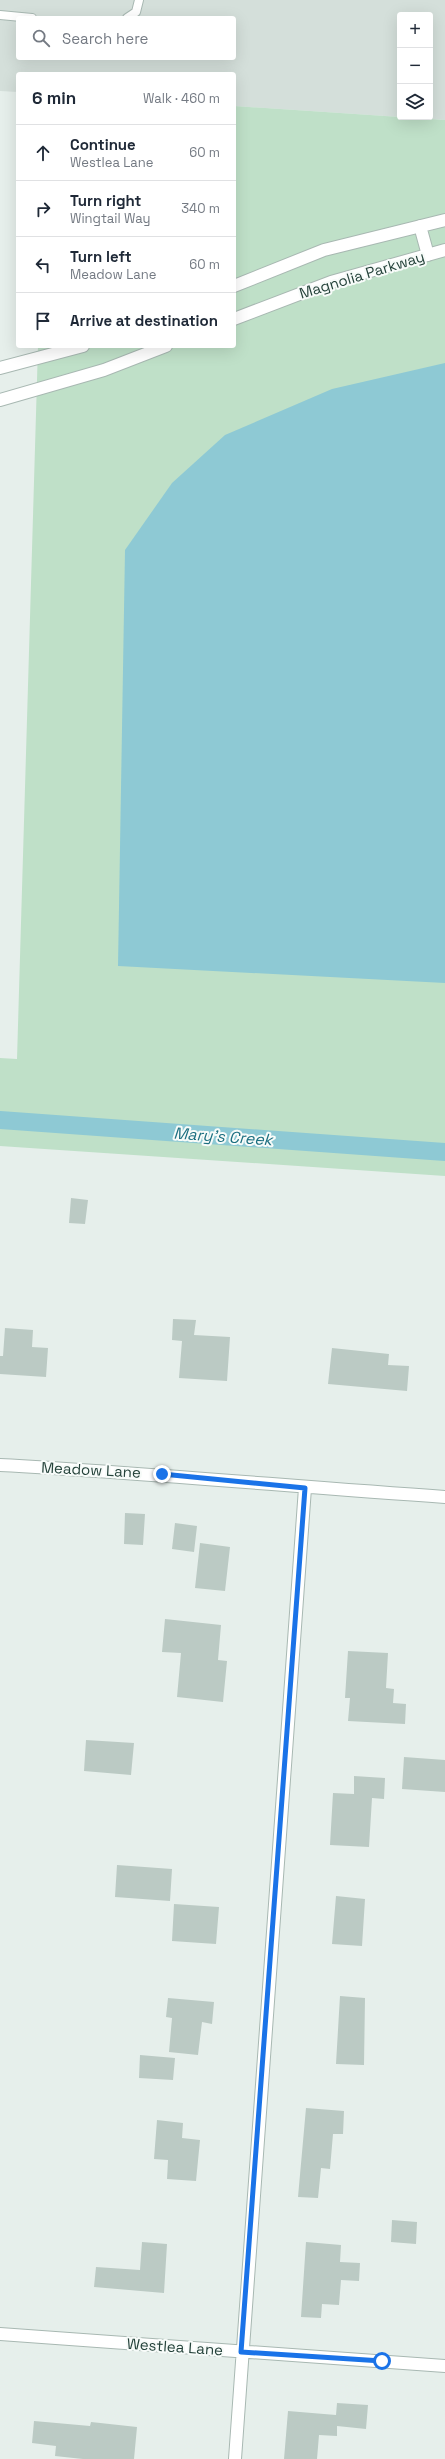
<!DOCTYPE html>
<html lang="en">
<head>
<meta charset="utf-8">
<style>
	:root { --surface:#fff; --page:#f2f2f3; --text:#1f2937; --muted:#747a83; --line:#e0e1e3 }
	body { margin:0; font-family:"Space Grotesk",sans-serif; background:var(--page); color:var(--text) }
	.controls { position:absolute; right:12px; top:12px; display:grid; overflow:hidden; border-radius:4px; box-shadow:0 4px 16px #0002 }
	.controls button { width:36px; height:36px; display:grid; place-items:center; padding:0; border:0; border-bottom:1px solid var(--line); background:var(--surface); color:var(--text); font:20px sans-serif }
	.stop { position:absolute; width:12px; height:12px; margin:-9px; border:3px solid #1a73e8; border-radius:50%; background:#fff }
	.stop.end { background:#1a73e8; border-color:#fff; box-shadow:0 1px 4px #0008 }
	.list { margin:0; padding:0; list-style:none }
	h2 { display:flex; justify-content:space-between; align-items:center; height:52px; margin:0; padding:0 16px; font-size:17px }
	h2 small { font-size:13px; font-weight:400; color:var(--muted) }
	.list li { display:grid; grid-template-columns:26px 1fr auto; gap:12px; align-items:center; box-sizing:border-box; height:56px; padding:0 16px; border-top:1px solid var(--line) }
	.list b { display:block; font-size:15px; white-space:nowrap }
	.list p { margin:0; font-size:13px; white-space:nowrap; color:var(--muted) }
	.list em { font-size:13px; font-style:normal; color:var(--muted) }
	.icon { flex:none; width:22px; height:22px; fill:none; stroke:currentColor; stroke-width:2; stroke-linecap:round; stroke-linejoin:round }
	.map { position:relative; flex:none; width:445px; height:2459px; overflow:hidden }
	.search { position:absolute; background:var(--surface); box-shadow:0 4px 16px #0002; left:16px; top:16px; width:220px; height:44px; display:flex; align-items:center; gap:10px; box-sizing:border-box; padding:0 14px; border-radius:4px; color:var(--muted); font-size:15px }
	.panel { position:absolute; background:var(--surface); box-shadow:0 4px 16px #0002; left:16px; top:72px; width:220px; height:276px; border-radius:4px }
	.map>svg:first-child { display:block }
	.built { fill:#d4dfda; fill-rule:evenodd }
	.green { fill:#bfe0c8 }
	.water { fill:#8ec9d4 }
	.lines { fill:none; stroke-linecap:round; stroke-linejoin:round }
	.canal { stroke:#8ec9d4; stroke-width:18 }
	.building { fill:#bbcac4 }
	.service-casing { stroke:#a8b8b2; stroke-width:10 }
	.minor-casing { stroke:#a8b8b2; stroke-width:14 }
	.tertiary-casing { stroke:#a8b8b2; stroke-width:14 }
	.service { stroke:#fff; stroke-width:8 }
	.minor { stroke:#fff; stroke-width:12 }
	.tertiary { stroke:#fff; stroke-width:12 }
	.route { stroke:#1a73e8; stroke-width:5 }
	.labels { text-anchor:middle; stroke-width:4; stroke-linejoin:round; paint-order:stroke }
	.street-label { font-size:15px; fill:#24423a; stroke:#f7fbf9 }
	.water-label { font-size:16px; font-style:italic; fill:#1c6f80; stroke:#f7fbf9 }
</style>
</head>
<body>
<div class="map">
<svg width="445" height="2459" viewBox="0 0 445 2459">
	<rect width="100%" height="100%" fill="#e6efeb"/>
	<!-- built -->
	<path class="built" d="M0 0H445V120L406 117H430V15H400V117L234 106V74H18V92L0 91ZM18 18H234V58H18Z"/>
	<!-- green -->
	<path class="green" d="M234 106 445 120V1176L0 1146V1058L17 1059 38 346H234Z"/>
	<!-- water -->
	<path class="water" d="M445 363V983L118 966 125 550 172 483 225 435 332 389Z"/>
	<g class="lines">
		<!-- canal -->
		<path class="canal" d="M0 1120 445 1152"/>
	</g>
	<!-- building -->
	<path class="building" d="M71 1198 88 1200 85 1224 69 1223Z
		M173 1319 196 1320 194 1335 230 1337 227 1381 179 1378 182 1341 172 1340Z
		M5 1328 33 1330 32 1347 48 1348 46 1377 0 1374V1356H3Z
		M332 1348 389 1354 388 1365 409 1366 407 1391 328 1384Z
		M125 1513 145 1514 143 1545 124 1544Z
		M175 1523 197 1526 194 1552 172 1549Z
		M200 1543 230 1547 225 1591 195 1588Z
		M165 1619 221 1625 218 1660 227 1661 223 1702 177 1697 181 1653 162 1652Z
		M348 1651 388 1653 386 1688 394 1689 393 1703 406 1704 405 1724 348 1721 350 1698H345Z
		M86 1740 134 1743 131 1775 84 1771Z
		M404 1757 445 1760V1792L402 1789Z
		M354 1776 385 1778 384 1799 372 1798 369 1847 330 1845 333 1793 354 1794Z
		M117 1865 172 1869 170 1901 115 1897Z
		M336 1896 365 1899 362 1946 332 1944Z
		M174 1904 219 1907 216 1944 172 1941Z
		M340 1996 365 1998 364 2065 336 2064Z
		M168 1998 214 2002 212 2024 202 2022 198 2055 169 2052 172 2018 166 2017Z
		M140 2055 175 2058 173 2080 139 2078Z
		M306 2108 344 2111 343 2134H333L330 2169 321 2168 318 2198 298 2197Z
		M157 2120 183 2123 182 2138 200 2140 196 2181 167 2179 168 2160 154 2159Z
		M392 2220 417 2222 416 2244 391 2242Z
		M142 2242 167 2244 164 2293 94 2287 96 2267 140 2270Z
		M306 2242 341 2245 340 2262 360 2263 359 2281 341 2280 339 2305 322 2304 321 2318 301 2317Z
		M337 2403 368 2405 366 2429 337 2426V2436L319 2435 317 2459H284L288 2411 336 2415Z
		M34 2421 90 2426 91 2422 137 2427 134 2459H83L55 2456 56 2446 32 2443Z"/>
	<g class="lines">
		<!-- service casing -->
		<g class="service-casing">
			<path id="service" d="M0 15 32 18
				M127 18 136 12 139 0"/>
		</g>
		<!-- minor casing -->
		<g class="minor-casing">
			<path id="minor" d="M0 1465C149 1473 297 1487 445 1497
				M0 2334 445 2366
				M235 2459 305 1488"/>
		</g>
		<!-- tertiary casing -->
		<g class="tertiary-casing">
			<path id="tertiary" d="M420 226 428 255
				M234 286 324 250 445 220
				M234 319 331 282 445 250
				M0 368 83 346
				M0 400 104 370 166 346"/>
		</g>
		<!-- service -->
		<use href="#service" class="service"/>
		<!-- minor -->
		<use href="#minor" class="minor"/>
		<!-- tertiary -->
		<use href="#tertiary" class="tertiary"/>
	</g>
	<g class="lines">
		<!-- route -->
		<path class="route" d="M162 1474 305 1488 241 2352 382 2361"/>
	</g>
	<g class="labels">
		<!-- street labels -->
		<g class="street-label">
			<text transform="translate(362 275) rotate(-17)" y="5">Magnolia Parkway</text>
			<text transform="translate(91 1470) rotate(3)" y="5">Meadow Lane</text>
			<text transform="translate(175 2347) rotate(4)" y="5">Westlea Lane</text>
		</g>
		<!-- water labels -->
		<g class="water-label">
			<text transform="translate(223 1136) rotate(4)" y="6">Mary's Creek</text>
		</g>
	</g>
</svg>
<div class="controls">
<button>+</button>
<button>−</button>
<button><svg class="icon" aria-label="layers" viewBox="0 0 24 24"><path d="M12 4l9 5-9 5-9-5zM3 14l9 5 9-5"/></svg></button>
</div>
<div class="stop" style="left:382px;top:2361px"></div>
<div class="stop end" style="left:162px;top:1474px"></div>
<div class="search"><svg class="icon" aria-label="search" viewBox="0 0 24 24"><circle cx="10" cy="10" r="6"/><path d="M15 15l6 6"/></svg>Search here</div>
<section class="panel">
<h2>6 min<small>Walk · 460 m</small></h2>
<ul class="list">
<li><svg class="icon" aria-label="ahead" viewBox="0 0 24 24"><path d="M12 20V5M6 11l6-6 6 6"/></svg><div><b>Continue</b><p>Westlea Lane</p></div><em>60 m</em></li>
<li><svg class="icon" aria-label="right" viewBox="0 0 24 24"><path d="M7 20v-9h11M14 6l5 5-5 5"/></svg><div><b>Turn right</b><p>Wingtail Way</p></div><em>340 m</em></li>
<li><svg class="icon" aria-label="left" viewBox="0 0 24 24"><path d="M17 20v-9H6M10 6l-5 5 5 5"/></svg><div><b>Turn left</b><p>Meadow Lane</p></div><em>60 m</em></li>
<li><svg class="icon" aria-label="arrive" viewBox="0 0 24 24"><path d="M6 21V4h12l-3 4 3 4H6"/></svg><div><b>Arrive at destination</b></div></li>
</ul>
</section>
</div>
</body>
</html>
